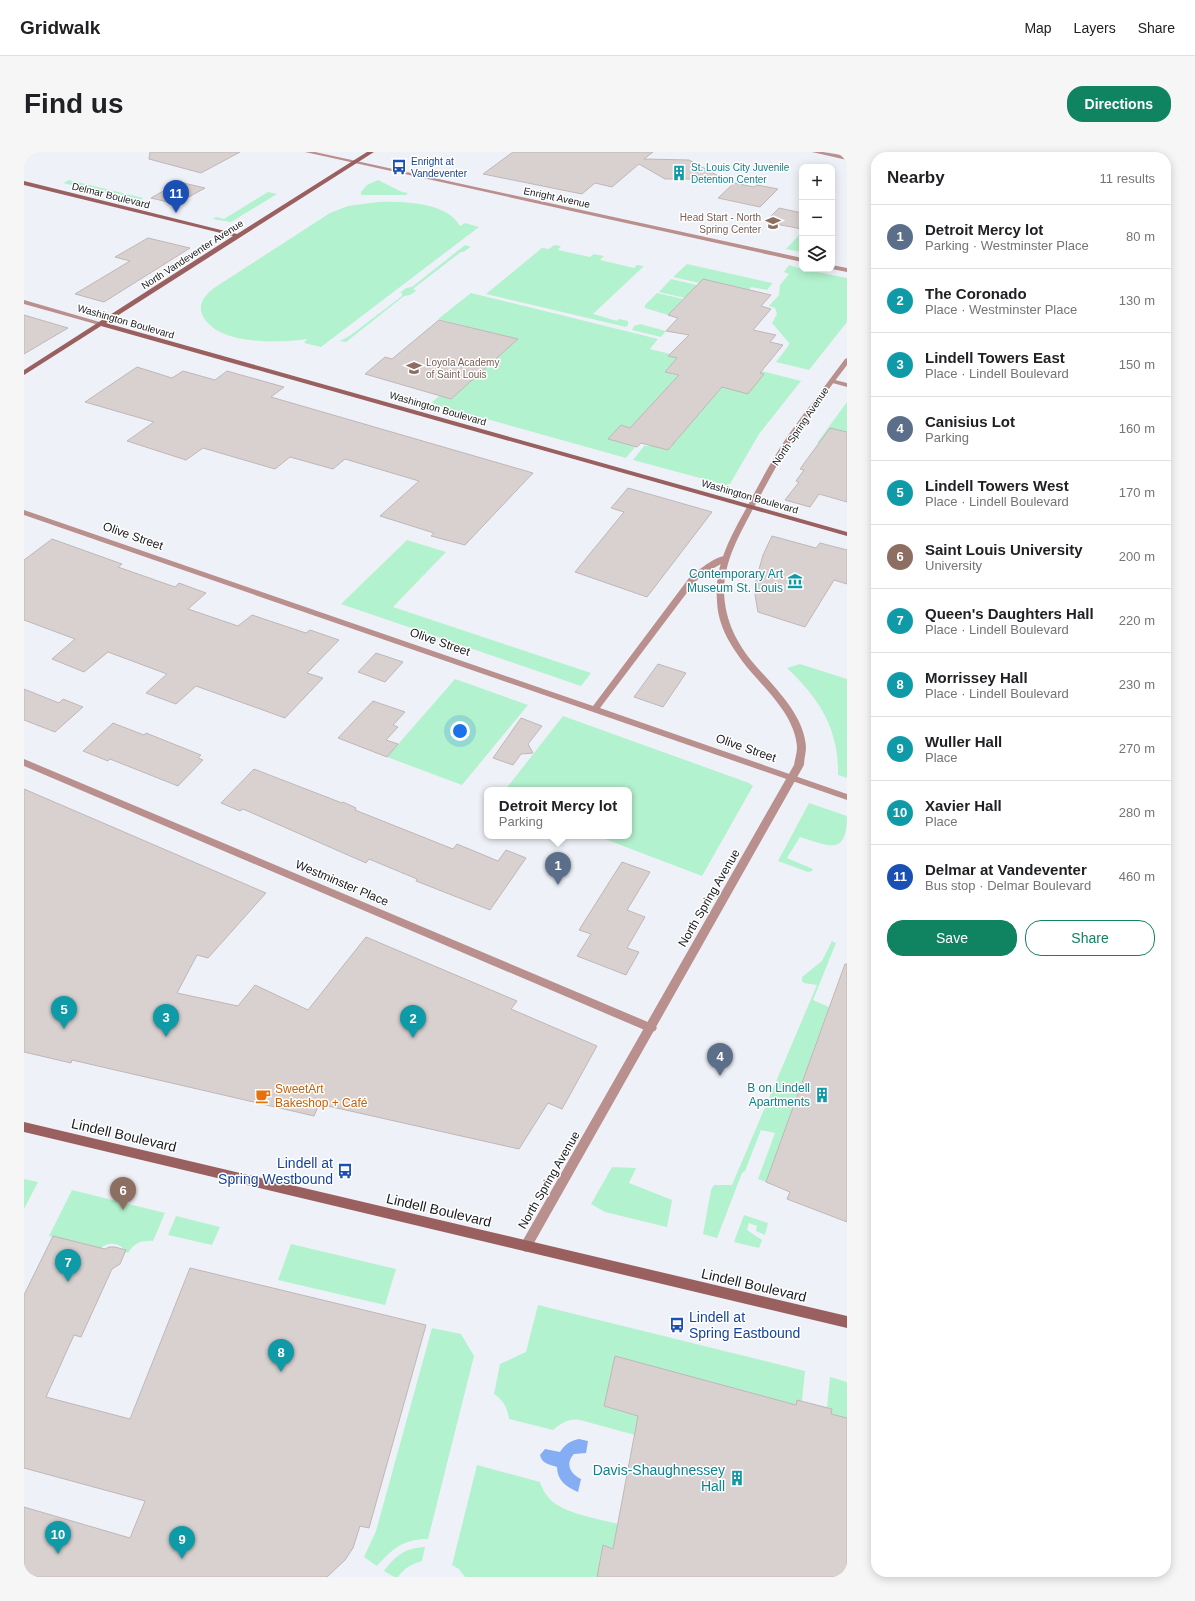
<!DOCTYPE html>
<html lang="en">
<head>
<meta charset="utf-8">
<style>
	:root { --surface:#fff; --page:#f6f6f6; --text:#202124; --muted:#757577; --line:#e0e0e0; --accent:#108361 }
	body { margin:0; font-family:Helvetica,sans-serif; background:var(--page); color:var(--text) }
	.controls { position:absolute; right:12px; top:12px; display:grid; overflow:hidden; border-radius:8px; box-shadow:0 2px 10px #0003 }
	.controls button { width:36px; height:36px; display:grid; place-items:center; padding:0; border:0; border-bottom:1px solid var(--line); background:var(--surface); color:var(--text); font:20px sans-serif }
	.you { position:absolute; left:436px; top:579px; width:14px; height:14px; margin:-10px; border:3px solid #fff; border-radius:50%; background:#1a73e8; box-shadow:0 0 0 6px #1a73e833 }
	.badge { display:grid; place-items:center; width:26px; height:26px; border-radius:50%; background:var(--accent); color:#fff; font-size:13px; font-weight:700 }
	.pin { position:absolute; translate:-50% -33px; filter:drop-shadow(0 1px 2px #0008) }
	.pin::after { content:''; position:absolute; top:21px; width:14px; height:12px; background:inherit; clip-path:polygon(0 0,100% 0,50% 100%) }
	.popup { position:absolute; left:460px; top:635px; width:148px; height:52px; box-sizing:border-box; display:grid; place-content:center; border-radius:8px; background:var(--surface); filter:drop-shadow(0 1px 3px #0005); font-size:13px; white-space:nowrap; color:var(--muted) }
	.popup b { font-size:15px; color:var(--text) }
	.popup::after { content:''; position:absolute; left:50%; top:100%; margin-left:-8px; border:8px solid transparent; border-top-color:var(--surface) }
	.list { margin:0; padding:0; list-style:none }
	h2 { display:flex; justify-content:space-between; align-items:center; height:52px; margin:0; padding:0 16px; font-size:17px }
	h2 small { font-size:13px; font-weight:400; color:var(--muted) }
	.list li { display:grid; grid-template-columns:26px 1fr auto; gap:12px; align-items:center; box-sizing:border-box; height:64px; padding:0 16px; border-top:1px solid var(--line) }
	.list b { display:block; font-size:15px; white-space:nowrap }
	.list p { margin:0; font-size:13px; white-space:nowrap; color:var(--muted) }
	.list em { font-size:13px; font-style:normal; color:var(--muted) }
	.actions { display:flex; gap:8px; padding:12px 16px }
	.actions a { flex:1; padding:9px 0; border:1px solid var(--accent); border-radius:16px; text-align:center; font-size:14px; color:var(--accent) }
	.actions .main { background:var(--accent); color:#fff }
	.icon { flex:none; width:22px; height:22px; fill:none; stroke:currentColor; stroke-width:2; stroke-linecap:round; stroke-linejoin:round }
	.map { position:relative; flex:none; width:823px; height:1425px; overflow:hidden; border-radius:16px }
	header { display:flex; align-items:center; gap:24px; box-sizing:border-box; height:56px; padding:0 20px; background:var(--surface); border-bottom:1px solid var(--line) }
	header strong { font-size:19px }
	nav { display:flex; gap:22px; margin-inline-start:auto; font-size:14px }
	.intro { display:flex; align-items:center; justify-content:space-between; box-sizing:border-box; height:96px; padding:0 24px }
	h1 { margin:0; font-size:28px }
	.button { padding:10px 18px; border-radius:16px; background:var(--accent); color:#fff; font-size:14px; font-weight:700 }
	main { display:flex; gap:24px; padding:0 24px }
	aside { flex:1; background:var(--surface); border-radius:16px; box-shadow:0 2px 10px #0003 }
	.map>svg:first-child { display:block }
	.green { fill:#b3f2ce }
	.water { fill:#84adf4 }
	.building { fill:#d9d1d0; stroke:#bfb7b7 }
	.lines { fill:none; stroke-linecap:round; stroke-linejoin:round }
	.minor { fill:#b9908e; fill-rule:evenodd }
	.tertiary { fill:#b9908e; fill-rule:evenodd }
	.secondary { fill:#9a605f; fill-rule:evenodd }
	.labels { text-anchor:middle; stroke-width:3; stroke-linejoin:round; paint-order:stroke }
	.far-transit-label { font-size:10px; fill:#164399; stroke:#fff; text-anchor:start }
	.far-culture-label { font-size:10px; fill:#0d838f; stroke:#fff; text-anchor:start }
	.far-street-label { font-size:10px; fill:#191a1c; stroke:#fff }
	.far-education-label { font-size:10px; fill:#785e54; stroke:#fff; text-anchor:end }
	.street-label { font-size:12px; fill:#191a1c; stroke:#fff }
	.culture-label { font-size:12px; fill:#0d838f; stroke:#fff; text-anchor:end }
	.food-label { font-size:12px; fill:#c56008; stroke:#fff; text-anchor:start }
	.near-street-label { font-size:14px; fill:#191a1c; stroke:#fff }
	.near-transit-label { font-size:14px; fill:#164399; stroke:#fff; text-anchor:end }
	.near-culture-label { font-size:14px; fill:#0d838f; stroke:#fff; text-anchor:end }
</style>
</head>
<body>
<header>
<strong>Gridwalk</strong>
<nav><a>Map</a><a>Layers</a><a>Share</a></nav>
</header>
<div class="intro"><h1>Find us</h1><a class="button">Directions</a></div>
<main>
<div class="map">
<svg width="823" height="1425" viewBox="0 0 823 1425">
	<rect width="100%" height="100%" fill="#eff1f8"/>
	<!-- green -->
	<path class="green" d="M45 28 119 46 115 49 39 31Z
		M354 28 378 40 384 41 382 43H337V40L343 33Z
		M244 40 253 42 207 70 189 67 192 65 200 67Z
		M354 50C378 49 423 50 436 74L441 71 455 75 297 195 280 191 283 187C256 191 191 194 178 162 174 151 181 143 190 136L306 61 324 54Z
		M778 80V100L762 97Z
		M441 93 447 95 439 100H437L390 136V138H393L386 143 380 144 322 190 316 189 327 183 378 144V141H376L382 136 388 135Z
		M530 93 537 94 534 98 566 105 570 102 580 104 576 108 610 116 613 113 620 114 569 162 593 169 595 167 604 169V173L602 175 462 142 518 96 525 97Z
		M663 112 748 131V132L743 138 727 135 725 138 679 127 675 131 649 125Z
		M765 113 778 117 823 126V170L785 218 752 210 765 193V191L748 171 753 162 751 156 745 154 755 143 756 133 765 122 760 120Z
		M647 127 673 133 661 146 635 140Z
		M447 141 634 187 626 197 646 202 644 204 653 206 641 220 655 223 606 276 597 273 585 287 611 295 602 306 409 252 410 251 408 250 414 245 472 207 494 187 414 167Z
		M633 141 659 147 644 163 621 156V153Z
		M616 172 642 179 637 185 608 178 610 174Z
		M711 212 777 229 735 282 706 332 702 333 609 308 620 294H629L644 298 698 235 724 241Z
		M823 250V298L793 291Z
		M383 388 422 400 369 455 567 521 557 534 317 452Z
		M776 512 823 527V626L814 623C815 577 795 546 763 516Z
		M431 527 504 553 438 633 363 605Z
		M539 564 725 631 729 634 678 724 573 684H605V638H481Z
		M785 651 823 664C823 706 803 693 776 685L763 706 789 717 788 719 784 720 754 709Z
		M808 789 812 791 789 848 805 855 742 1030 734 1027 751 981 737 978 721 1019 718 1021 693 1086 679 1082 687 1038 690 1033H708L793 833 780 831 778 829V825L798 809Z
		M588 1015 612 1016 605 1031 648 1048 643 1075 581 1060 567 1052Z
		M0 1027 14 1030 0 1057Z
		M48 1038 141 1061 129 1089C118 1088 110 1091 104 1101L102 1100C97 1091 85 1089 77 1096L25 1084Z
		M720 1063 744 1071 741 1083 732 1079 733 1074 725 1071 723 1078 738 1088 735 1096 710 1090Z
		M152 1064 196 1075 188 1093 144 1083Z
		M267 1092 372 1117 361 1153 254 1128Z
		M514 1153 781 1219 778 1249 772 1253 591 1204 580 1254 614 1264 611 1283 556 1268C545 1266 538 1271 529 1278L485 1267C483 1255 480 1249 470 1242L476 1212 502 1200Z
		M408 1176 437 1182 450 1204 404 1387C380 1387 369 1396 353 1414L340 1405 352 1379Z
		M806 1225 823 1230V1266L807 1262V1257L803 1256Z
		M453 1313 516 1330C518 1336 521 1342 525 1346 537 1361 575 1367 594 1372L589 1397 579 1394 573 1425H441L435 1417 428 1413Z
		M401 1395 398 1409C388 1412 380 1416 374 1425H370L360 1419C372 1403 381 1396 401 1395Z"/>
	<!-- water -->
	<path class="water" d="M555 1287 564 1289 562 1301 550 1302C541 1311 546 1322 557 1327L554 1340C542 1335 533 1328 533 1315 525 1312 518 1312 516 1303L521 1297 536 1300C541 1292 546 1289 555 1287Z"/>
	<!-- building -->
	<path class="building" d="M126 0H216L177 21 125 7Z
		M489 0H629L620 7 665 8 700 27H641L615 12 588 35 571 31 558 42 459 22Z
		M155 30 181 36 152 52 127 46Z
		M710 31 730 35 733 33 754 37 736 55 694 46Z
		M755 56 778 61V77L741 70Z
		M124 86 166 96 80 150 51 142 106 109 91 105Z
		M679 127 747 143 737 154 747 157 729 178 752 183 746 190 759 193 736 221 740 222 724 242 698 235 644 298 617 291 613 295 584 287 597 273 606 276 655 223 641 220 653 206 644 204 665 183 642 179 654 166 644 163Z
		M0 163 44 176 0 202Z
		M415 168 494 187 427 247 341 222 361 205 368 207Z
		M113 215 148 226 159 219 191 228 203 219 260 235 247 245 509 321 441 393 407 384 410 381 356 364 395 329 321 307 309 317 266 305 251 317 179 296 162 308 103 289 130 270 61 250Z
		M806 276 823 280V350L795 342 786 355 761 348 775 330 772 329 780 318 776 317Z
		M604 336 688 360 623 445 551 420 600 360 587 356Z
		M748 384 792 396 796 391 823 398V432L810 428 781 475 734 460 731 443 732 428 739 403Z
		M28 387 98 412 94 415 151 435 155 431 182 441 164 457 214 474 228 463 282 481 286 478 315 488 283 521 299 526 261 566 172 534 152 552 122 541 143 522 84 500 60 520 28 507 51 487 0 468V408Z
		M352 501 379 510 361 530 334 520Z
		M634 512 662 521 639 555 610 545Z
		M0 537 35 551 39 547 59 555 31 580 0 568Z
		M349 549 381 560 369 573 374 575 362 588 374 592 363 605 314 586Z
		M497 566 518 574 504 592 509 601 497 602 489 613 469 606Z
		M89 571 120 583 122 581 177 603 174 606 179 608 154 634 86 607 84 609 59 599Z
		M230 617 318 651 319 650 332 656 331 658 429 697 433 692 474 709 482 698 502 706 466 758 392 729 393 727 345 707 342 711 219 657 216 659 197 651Z
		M0 637 242 741 184 806 173 803 153 841 214 854 231 833 284 858 342 785 493 849 487 857 573 894 538 957 524 951 495 997 295 952 290 964 48 908 47 911 0 900Z
		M598 710 626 720 603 758 621 765 603 796 615 800 602 823 553 804 567 782 555 778Z
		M821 812H823V1070L763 1047 766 1040 742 1030Z
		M29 1084 81 1097 85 1095H91L102 1098 96 1112 88 1117 57 1185 50 1183 22 1245 106 1267 166 1116 402 1173 345 1376 336 1374 329 1396 321 1408 303 1425H0V1355L106 1386 121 1349 0 1316V1143Z
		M591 1204 772 1253 773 1248 808 1257 807 1262 823 1266V1425H573L579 1393 589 1397 614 1264 580 1254Z"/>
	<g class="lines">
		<!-- minor -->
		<path class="minor" d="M281 0H291L778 106V110Z
			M788 0H799L823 4V8Z
			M808 113 823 116V120L808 117Z
			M0 148 79 171 80 172 75 173 0 152Z
			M807 227 823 231V235L805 230V228Z
			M0 358 569 554 665 426C673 419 694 402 704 404V408L681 421 671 430 576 556 823 642V648L0 363Z
			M0 607 631 873 633 876 631 879 627 880 623 879 0 614Z"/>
		<!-- tertiary -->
		<path class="tertiary" d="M823 206V213C805 237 786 261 769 286 755 308 743 332 730 355 716 382 700 408 700 440 701 469 713 492 731 513 751 536 780 563 782 595 782 601 780 607 780 613L506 1098 502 1100 498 1098 496 1094 498 1090 770 613C771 607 773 601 773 595 771 563 741 537 722 514 707 494 694 475 693 449 690 413 707 384 724 353 736 330 749 306 763 285 782 258 802 233 821 207Z"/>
		<!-- secondary -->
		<path class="secondary" d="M343 0H350L82 171 823 380V384L77 174 0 223V218L209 84 0 33V29L213 82Z
			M0 970 823 1164V1176L0 980Z"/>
	</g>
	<!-- icons -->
	<defs>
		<g id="bus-bare" transform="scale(1.2)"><path d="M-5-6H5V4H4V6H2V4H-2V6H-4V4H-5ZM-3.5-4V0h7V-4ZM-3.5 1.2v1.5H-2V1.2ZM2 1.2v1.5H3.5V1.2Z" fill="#1a4fb4" stroke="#fff" stroke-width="2.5" paint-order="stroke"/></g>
		<g id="building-bare" transform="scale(1.2)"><path d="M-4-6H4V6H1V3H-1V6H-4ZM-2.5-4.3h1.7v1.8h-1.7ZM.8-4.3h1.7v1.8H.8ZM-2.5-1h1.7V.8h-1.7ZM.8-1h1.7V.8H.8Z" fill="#0f9aa8" stroke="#fff" stroke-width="2.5" paint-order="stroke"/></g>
		<g id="school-bare" transform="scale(1.2)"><path d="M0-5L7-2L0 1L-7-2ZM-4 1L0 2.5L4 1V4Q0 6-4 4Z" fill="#8d6e63" stroke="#fff" stroke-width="2.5" paint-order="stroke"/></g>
		<g id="museum-bare" transform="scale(1.2)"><path d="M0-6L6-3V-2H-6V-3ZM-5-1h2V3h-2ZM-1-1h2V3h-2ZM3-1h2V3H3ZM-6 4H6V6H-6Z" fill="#0f9aa8" stroke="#fff" stroke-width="2.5" paint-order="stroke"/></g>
		<g id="cafe-bare" transform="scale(1.2)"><path d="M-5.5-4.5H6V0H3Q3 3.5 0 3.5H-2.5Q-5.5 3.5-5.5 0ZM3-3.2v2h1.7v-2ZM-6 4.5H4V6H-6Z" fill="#e8710a" stroke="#fff" stroke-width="2.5" paint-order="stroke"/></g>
	</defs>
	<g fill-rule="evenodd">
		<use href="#bus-bare" x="375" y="15"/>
		<use href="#building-bare" x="655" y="21"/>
		<use href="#school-bare" x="749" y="71"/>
		<use href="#school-bare" x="390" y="216"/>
		<use href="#museum-bare" x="771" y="429"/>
		<use href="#building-bare" x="798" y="943"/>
		<use href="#cafe-bare" x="239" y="944"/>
		<use href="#bus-bare" x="321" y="1019"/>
		<use href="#bus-bare" x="653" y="1173"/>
		<use href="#building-bare" x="713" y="1326"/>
	</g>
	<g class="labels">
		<!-- far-transit labels -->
		<g class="far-transit-label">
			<text x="387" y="13">Enright at<tspan x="387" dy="12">Vandeventer</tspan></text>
		</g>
		<!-- far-culture labels -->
		<g class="far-culture-label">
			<text x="667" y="19">St. Louis City Juvenile<tspan x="667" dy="12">Detention Center</tspan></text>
		</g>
		<!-- far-street labels -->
		<g class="far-street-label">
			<text transform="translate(87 43) rotate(14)" y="4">Delmar Boulevard</text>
			<text transform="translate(533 45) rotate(12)" y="4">Enright Avenue</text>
			<text transform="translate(168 102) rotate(-33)" y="4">North Vandeventer Avenue</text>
			<text transform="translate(102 169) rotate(16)" y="4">Washington Boulevard</text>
			<text transform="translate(414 256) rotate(16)" y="4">Washington Boulevard</text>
			<text transform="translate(776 274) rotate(-56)" y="4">North Spring Avenue</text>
			<text transform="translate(726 344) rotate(16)" y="4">Washington Boulevard</text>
		</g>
		<!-- far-education labels -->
		<g class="far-education-label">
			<text x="737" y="69">Head Start - North<tspan x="737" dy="12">Spring Center</tspan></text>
			<text x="402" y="214" text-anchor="start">Loyola Academy<tspan x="402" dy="12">of Saint Louis</tspan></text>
		</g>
		<!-- street labels -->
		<g class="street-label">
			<text transform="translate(109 384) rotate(19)" y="4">Olive Street</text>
			<text transform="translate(416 490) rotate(19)" y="4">Olive Street</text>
			<text transform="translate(722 596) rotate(19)" y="4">Olive Street</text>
			<text transform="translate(318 731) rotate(23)" y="4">Westminster Place</text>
			<text transform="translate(685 746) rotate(-60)" y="4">North Spring Avenue</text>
			<text transform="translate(525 1028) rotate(-60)" y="4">North Spring Avenue</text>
		</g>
		<!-- culture labels -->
		<g class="culture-label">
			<text x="759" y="426">Contemporary Art<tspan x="759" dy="14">Museum St. Louis</tspan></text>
			<text x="786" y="940">B on Lindell<tspan x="786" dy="14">Apartments</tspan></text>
		</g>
		<!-- food labels -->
		<g class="food-label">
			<text x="251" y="941">SweetArt<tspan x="251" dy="14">Bakeshop + Café</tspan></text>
		</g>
		<!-- near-street labels -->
		<g class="near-street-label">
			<text transform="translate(100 983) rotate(13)" y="5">Lindell Boulevard</text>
			<text transform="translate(415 1058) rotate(13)" y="5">Lindell Boulevard</text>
			<text transform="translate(730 1133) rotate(13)" y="5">Lindell Boulevard</text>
		</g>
		<!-- near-transit labels -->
		<g class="near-transit-label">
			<text x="309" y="1016">Lindell at<tspan x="309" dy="16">Spring Westbound</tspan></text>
			<text x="665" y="1170" text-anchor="start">Lindell at<tspan x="665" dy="16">Spring Eastbound</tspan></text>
		</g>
		<!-- near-culture labels -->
		<g class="near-culture-label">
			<text x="701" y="1323">Davis-Shaughnessey<tspan x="701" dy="16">Hall</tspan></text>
		</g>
	</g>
</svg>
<div class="controls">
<button>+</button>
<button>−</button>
<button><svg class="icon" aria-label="layers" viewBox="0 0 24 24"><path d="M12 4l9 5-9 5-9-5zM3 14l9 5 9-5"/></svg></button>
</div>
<div class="you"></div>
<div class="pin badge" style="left:534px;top:733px;background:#5c6f8a">1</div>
<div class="popup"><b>Detroit Mercy lot</b>Parking</div>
<div class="pin badge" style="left:389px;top:886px;background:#0f9aa8">2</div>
<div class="pin badge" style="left:142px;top:885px;background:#0f9aa8">3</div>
<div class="pin badge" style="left:696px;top:924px;background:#5c6f8a">4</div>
<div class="pin badge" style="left:40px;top:877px;background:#0f9aa8">5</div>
<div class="pin badge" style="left:99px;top:1058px;background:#8d6e63">6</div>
<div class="pin badge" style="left:44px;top:1130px;background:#0f9aa8">7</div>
<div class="pin badge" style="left:257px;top:1220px;background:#0f9aa8">8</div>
<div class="pin badge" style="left:158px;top:1407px;background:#0f9aa8">9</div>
<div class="pin badge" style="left:34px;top:1402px;background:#0f9aa8">10</div>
<div class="pin badge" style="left:152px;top:61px;background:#1a4fb4">11</div>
</div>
<aside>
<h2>Nearby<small>11 results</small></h2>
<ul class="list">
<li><span class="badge" style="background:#5c6f8a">1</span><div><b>Detroit Mercy lot</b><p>Parking · Westminster Place</p></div><em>80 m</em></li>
<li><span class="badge" style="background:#0f9aa8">2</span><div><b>The Coronado</b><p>Place · Westminster Place</p></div><em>130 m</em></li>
<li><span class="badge" style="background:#0f9aa8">3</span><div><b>Lindell Towers East</b><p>Place · Lindell Boulevard</p></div><em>150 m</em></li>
<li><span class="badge" style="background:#5c6f8a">4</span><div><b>Canisius Lot</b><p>Parking</p></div><em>160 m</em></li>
<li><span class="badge" style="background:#0f9aa8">5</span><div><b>Lindell Towers West</b><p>Place · Lindell Boulevard</p></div><em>170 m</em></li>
<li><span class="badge" style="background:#8d6e63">6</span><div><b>Saint Louis University</b><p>University</p></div><em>200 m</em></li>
<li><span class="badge" style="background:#0f9aa8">7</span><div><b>Queen's Daughters Hall</b><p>Place · Lindell Boulevard</p></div><em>220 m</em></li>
<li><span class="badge" style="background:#0f9aa8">8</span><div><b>Morrissey Hall</b><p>Place · Lindell Boulevard</p></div><em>230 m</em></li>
<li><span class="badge" style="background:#0f9aa8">9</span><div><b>Wuller Hall</b><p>Place</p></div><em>270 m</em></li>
<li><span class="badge" style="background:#0f9aa8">10</span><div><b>Xavier Hall</b><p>Place</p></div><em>280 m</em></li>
<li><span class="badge" style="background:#1a4fb4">11</span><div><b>Delmar at Vandeventer</b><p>Bus stop · Delmar Boulevard</p></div><em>460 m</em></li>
</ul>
<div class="actions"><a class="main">Save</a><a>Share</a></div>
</aside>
</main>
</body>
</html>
